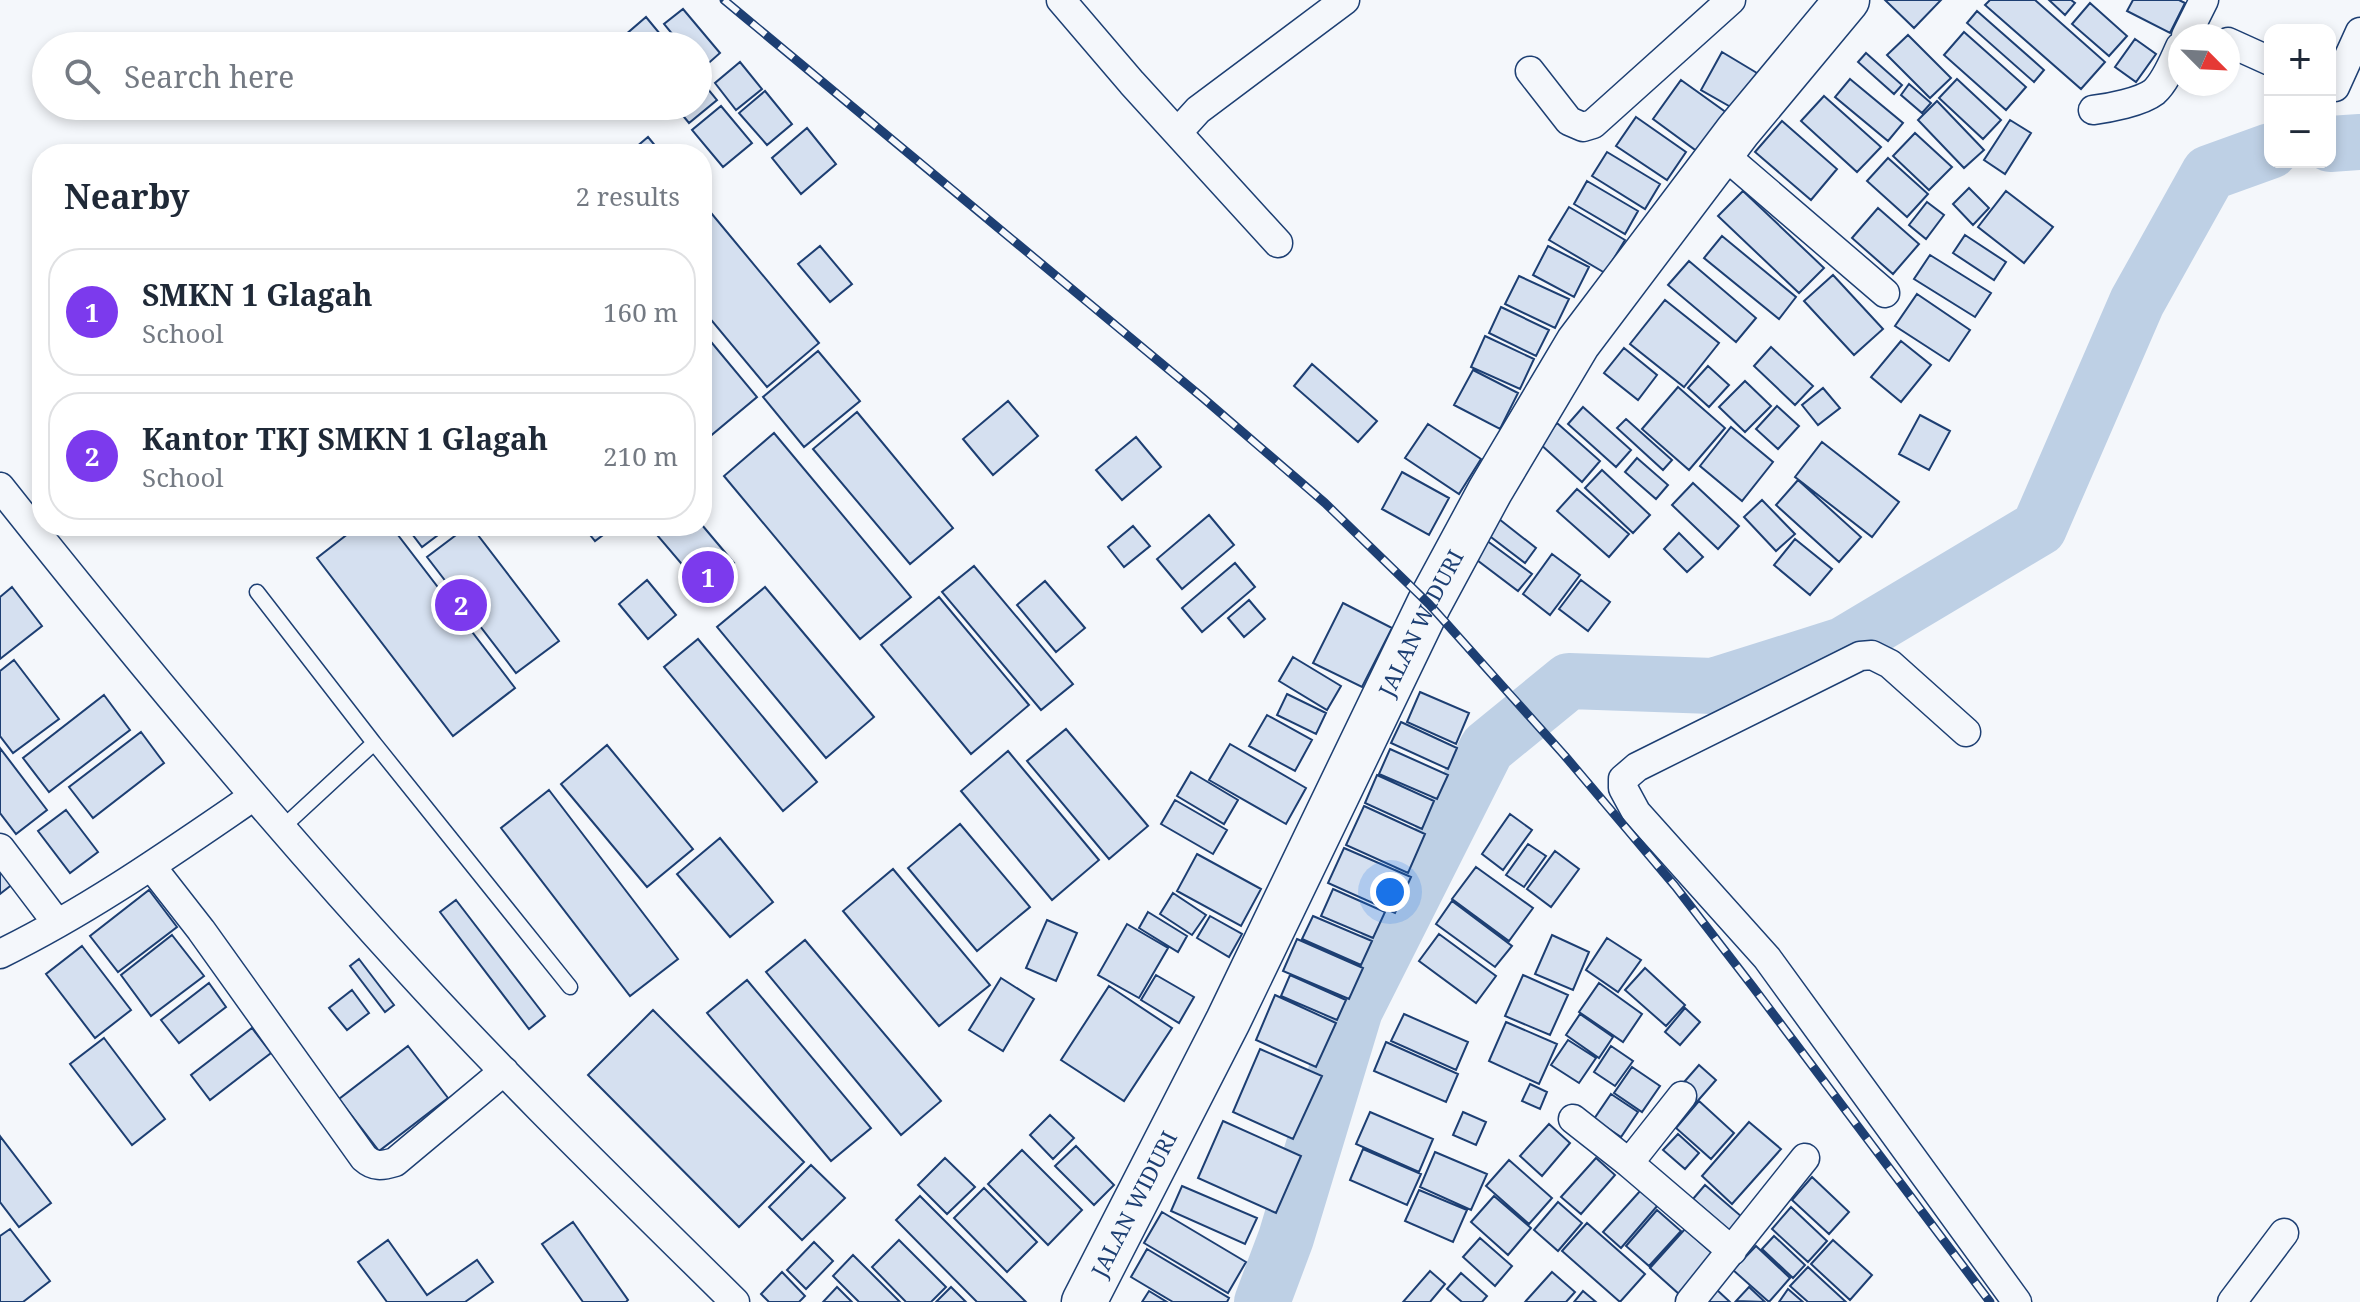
<!DOCTYPE html>
<html lang="en">
<head>
<meta charset="utf-8">
<style>
	:root { --surface:#fff; --page:#f2f2f3; --text:#1f2937; --muted:#747a83; --line:#e0e1e3; --accent:#7c3aed }
	body { margin:0; font-family:"Noto Serif",serif; background:var(--page); color:var(--text) }
	.controls { position:absolute; right:24px; top:24px; display:grid; overflow:hidden; border-radius:16px; box-shadow:0 4px 12px #0003 }
	.controls button { width:72px; height:72px; display:grid; place-items:center; padding:0; border:0; border-bottom:2px solid var(--line); background:var(--surface); color:var(--text); font:40px sans-serif }
	.compass { position:absolute; left:2168px; top:24px; width:72px; height:72px; border-radius:50%; background:var(--surface); box-shadow:0 4px 12px #0003; rotate:114deg }
	.you { position:absolute; left:1390px; top:892px; width:28px; height:28px; margin:-20px; border:6px solid #fff; border-radius:50%; background:#1a73e8; box-shadow:0 0 0 12px #1a73e833 }
	.badge { display:grid; place-items:center; width:52px; height:52px; border-radius:50%; background:var(--accent); color:#fff; font-size:26px; font-weight:700 }
	.pin { position:absolute; translate:-50% -50%; border:4px solid #fff; box-shadow:0 2px 8px #0006 }
	.list { margin:0; padding:0; list-style:none }
	h2 { display:flex; justify-content:space-between; align-items:center; height:104px; margin:0; padding:0 32px; font-size:34px }
	h2 small { font-size:26px; font-weight:400; color:var(--muted) }
	.list li { display:grid; grid-template-columns:52px 1fr auto; gap:24px; align-items:center; box-sizing:border-box; height:128px; margin:0 16px 16px; padding:0 16px; border:2px solid var(--line); border-radius:32px }
	.list b { display:block; font-size:30px; white-space:nowrap }
	.list p { margin:0; font-size:26px; white-space:nowrap; color:var(--muted) }
	.list em { font-size:26px; font-style:normal; color:var(--muted) }
	.icon { flex:none; width:44px; height:44px; fill:none; stroke:currentColor; stroke-width:2; stroke-linecap:round; stroke-linejoin:round }
	.map { position:relative; flex:none; width:2360px; height:1302px; overflow:hidden }
	.search { position:absolute; background:var(--surface); box-shadow:0 4px 12px #0003; left:32px; top:32px; width:680px; height:88px; display:flex; align-items:center; gap:20px; box-sizing:border-box; padding:0 28px; border-radius:44px; color:var(--muted); font-size:30px }
	.panel { position:absolute; background:var(--surface); box-shadow:0 4px 12px #0003; left:32px; top:144px; width:680px; height:392px; border-radius:32px }
	.map>svg:first-child { display:block }
	.lines { fill:none; stroke-linecap:round; stroke-linejoin:round }
	.river { stroke:#bed0e5; stroke-width:56 }
	.building { fill:#d5e0f0; stroke:#1d3f73; stroke-width:2 }
	.lane-casing { stroke:#1d3f73; stroke-width:17 }
	.street-casing { stroke:#1d3f73; stroke-width:31 }
	.primary-casing { stroke:#1d3f73; stroke-width:47 }
	.lane { stroke:#f4f7fb; stroke-width:14 }
	.street { stroke:#f4f7fb; stroke-width:28 }
	.primary { stroke:#f4f7fb; stroke-width:44 }
	.rail-casing { stroke:#1d3f73; stroke-width:9 }
	.rail { stroke:#f4f7fb; stroke-width:6; stroke-dasharray:18; stroke-linecap:butt }
	.labels { text-anchor:middle; stroke-width:6; stroke-linejoin:round; paint-order:stroke }
	.street-label { font-size:22px; fill:#1d3f73; stroke:#f4f7fb }
</style>
</head>
<body>
<div class="map">
<svg width="2360" height="1302" viewBox="0 0 2360 1302">
	<rect width="100%" height="100%" fill="#f4f7fb"/>
	<g class="lines">
		<!-- river -->
		<path class="river" d="M2330 144 2360 142
			M1262 1302 1286 1238 1355 1010 1487 748 1569 681 1713 686 1843 645 2039 528 2137 302 2209 173 2270 151"/>
	</g>
	<!-- building -->
	<path class="building" d="M1885 0H1941L1914 28Z
		M1990 0H2035L2105 62 2081 89 1985 5Z
		M2049 0H2071L2075 3 2065 15Z
		M2133 0H2179L2185 3 2170 33 2127 11Z
		M2090 3 2127 36 2109 56 2072 24Z
		M683 9 720 53 702 69 698 65V46H682L664 24Z
		M1977 11 2044 70 2034 82 1967 23Z
		M646 17 670 46H632L624 36Z
		M1964 32 2026 87 2006 110 1944 55Z
		M1908 35 1951 78 1930 98 1887 55Z
		M2135 39 2156 54 2136 82 2115 67Z
		M1722 52 1757 73 1736 110 1701 90Z
		M1866 53 1902 85 1894 94 1858 62Z
		M740 62 762 89 736 110 715 83Z
		M698 77 717 100 689 123 675 106H698Z
		M1850 79 1903 123 1888 141 1835 97Z
		M1957 79 2001 120 1983 139 1939 98Z
		M1681 80 1727 113 1698 152 1653 119Z
		M1909 84 1931 103 1922 113 1901 95Z
		M765 91 792 124 767 145 739 113Z
		M1824 96 1881 147 1857 172 1801 121Z
		M1937 101 1984 150 1964 168 1918 120Z
		M721 106 752 143 723 167 692 130Z
		M1636 117 1686 152 1667 180 1616 146Z
		M2010 120 2031 133 2005 174 1984 160Z
		M1782 121 1837 169 1811 200 1755 152Z
		M807 128 836 164 801 194 772 158Z
		M1915 133 1952 167 1929 190 1893 156Z
		M648 137 662 154H628Z
		M1607 152 1660 184 1645 209 1592 176Z
		M1888 158 1928 194 1907 217 1867 181Z
		M1587 181 1638 211 1625 234 1574 204Z
		M1969 188 1989 208 1973 225 1953 204Z
		M1743 191 1824 268 1799 293 1718 216Z
		M2006 191 2053 227 2024 263 1978 227Z
		M702 202 819 343 767 387 702 309Z
		M1927 202 1944 215 1926 239 1909 225Z
		M1569 207 1625 240 1605 273 1549 240Z
		M1878 208 1919 244 1893 274 1852 238Z
		M1965 235 2006 262 1994 280 1953 253Z
		M1722 236 1796 297 1779 319 1704 258Z
		M820 246 852 284 830 302 798 264Z
		M1548 246 1589 267 1574 297 1533 275Z
		M1930 255 1991 293 1975 317 1914 279Z
		M1689 261 1756 318 1736 342 1668 285Z
		M1833 275 1883 329 1854 355 1804 301Z
		M1519 276 1569 299 1555 328 1505 304Z
		M1917 294 1970 330 1949 361 1895 326Z
		M1665 300 1719 343 1684 387 1630 344Z
		M1501 307 1549 330 1536 356 1489 333Z
		M702 331 757 397 702 443Z
		M1485 336 1534 359 1520 389 1471 367Z
		M1901 341 1931 365 1901 402 1871 377Z
		M1771 347 1813 386 1795 405 1754 366Z
		M1624 348 1657 375 1638 400 1604 373Z
		M818 351 860 401 804 447 763 397Z
		M1312 364 1377 421 1358 442 1294 386Z
		M1708 366 1729 385 1709 407 1688 388Z
		M1473 370 1518 393 1500 429 1454 405Z
		M1745 381 1771 406 1745 432 1719 407Z
		M1678 387 1725 428 1689 470 1642 429Z
		M1823 388 1840 408 1818 425 1802 405Z
		M1008 401 1038 436 993 475 963 439Z
		M1777 406 1799 426 1778 449 1756 429Z
		M1583 407 1631 450 1616 467 1568 424Z
		M857 412 953 528 910 564 813 449Z
		M1920 415 1950 431 1929 470 1899 454Z
		M1626 419 1672 460 1663 470 1617 428Z
		M1557 423 1600 461 1582 482 1539 443Z
		M1428 424 1481 459 1459 494 1405 458Z
		M1731 427 1773 462 1742 501 1700 466Z
		M774 433 911 597 860 639 724 476Z
		M1136 437 1161 467 1122 500 1096 470Z
		M1822 442 1899 502 1872 537 1795 477Z
		M1637 458 1668 485 1656 499 1625 472Z
		M1602 470 1650 515 1633 533 1585 488Z
		M1402 472 1449 498 1429 535 1382 509Z
		M1798 480 1861 537 1839 562 1776 505Z
		M1693 483 1739 526 1718 549 1672 505Z
		M1577 489 1629 534 1609 557 1557 511Z
		M1762 500 1795 534 1776 551 1744 517Z
		M1209 515 1234 545 1182 589 1157 559Z
		M1499 519 1536 548 1525 563 1487 534Z
		M702 525 734 563 703 589 651 528Z
		M358 526H391L515 688 453 736 317 558Z
		M406 526H450L422 547Z
		M468 526H471L559 641 516 673 427 557Z
		M583 526H615L595 541Z
		M1133 526 1150 546 1124 567 1108 547Z
		M1679 533 1703 557 1687 572 1664 549Z
		M1795 539 1832 569 1810 595 1774 565Z
		M1486 540 1532 574 1518 591 1473 557Z
		M1552 554 1580 575 1550 615 1523 594Z
		M1235 563 1255 587 1202 632 1182 608Z
		M974 566 1073 684 1041 710 942 592Z
		M647 580 676 615 648 639 619 604Z
		M1581 580 1610 602 1588 631 1559 609Z
		M1045 581 1085 628 1056 652 1017 605Z
		M12 587 42 626 0 659V597Z
		M765 587 874 717 826 758 717 627Z
		M939 597 1029 705 971 754 881 645Z
		M1249 600 1265 619 1244 637 1228 618Z
		M1343 603 1392 628 1362 687 1313 663Z
		M698 639 817 782 783 811 664 667Z
		M1293 657 1341 686 1327 710 1279 681Z
		M14 660 59 719 13 753 0 736V671Z
		M1420 692 1469 713 1456 744 1407 722Z
		M1287 694 1326 713 1316 734 1277 715Z
		M104 695 130 730 49 792 23 758Z
		M1267 715 1312 740 1295 771 1249 746Z
		M1401 722 1457 748 1448 769 1391 743Z
		M1066 729 1148 826 1109 859 1027 761Z
		M141 732 164 763 93 818 69 787Z
		M1230 744 1306 788 1286 824 1209 780Z
		M607 745 693 849 647 887 561 784Z
		M0 748 47 810 16 834 0 813Z
		M1390 749 1448 775 1437 799 1379 774Z
		M1008 751 1099 860 1052 900 961 791Z
		M1191 772 1238 800 1224 824 1177 796Z
		M1377 775 1434 801 1422 829 1365 803Z
		M549 790 678 959 630 996 501 828Z
		M1175 800 1227 830 1213 854 1161 824Z
		M1364 806 1425 834 1408 873 1346 845Z
		M66 810 98 852 70 873 38 831Z
		M1510 814 1532 830 1503 870 1482 854Z
		M960 824 1030 907 977 951 908 868Z
		M720 838 773 902 730 937 677 874Z
		M1528 844 1546 856 1524 887 1506 875Z
		M1344 848 1411 877 1395 913 1328 883Z
		M1555 851 1579 869 1551 907 1527 889Z
		M1197 854 1261 889 1241 926 1177 891Z
		M0 855 19 879 0 894Z
		M1476 867 1533 908 1509 941 1452 899Z
		M893 869 990 985 939 1026 843 911Z
		M1333 889 1385 912 1373 938 1321 916Z
		M149 890 177 927 118 972 90 936Z
		M1173 893 1206 915 1192 935 1160 914Z
		M456 900 545 1016 529 1029 440 912Z
		M1452 901 1512 946 1495 967 1436 924Z
		M1148 912 1187 936 1178 952 1139 928Z
		M1210 916 1242 934 1229 957 1197 938Z
		M1313 916 1372 941 1361 965 1302 939Z
		M1047 920 1077 933 1056 981 1026 968Z
		M1127 924 1168 948 1139 998 1098 975Z
		M1439 934 1496 976 1476 1003 1419 961Z
		M172 935 204 976 151 1016 121 975Z
		M1552 935 1589 952 1573 990 1535 974Z
		M1607 938 1641 960 1618 992 1586 970Z
		M1297 939 1363 968 1349 999 1283 971Z
		M805 940 941 1101 901 1135 766 972Z
		M82 946 131 1010 95 1038 46 974Z
		M359 959 394 1005 385 1012 350 966Z
		M1645 968 1685 1005 1666 1026 1625 990Z
		M1156 975 1194 997 1179 1023 1141 1000Z
		M1290 975 1346 1000 1337 1020 1281 996Z
		M1523 975 1568 995 1550 1035 1505 1016Z
		M1001 978 1034 999 1003 1051 969 1030Z
		M747 980 871 1128 831 1161 707 1013Z
		M209 983 226 1007 179 1043 161 1020Z
		M1599 983 1642 1014 1623 1042 1579 1012Z
		M1109 986 1172 1028 1124 1101 1061 1060Z
		M352 990 369 1013 347 1030 329 1008Z
		M1275 995 1336 1023 1316 1067 1256 1040Z
		M1685 1008 1700 1022 1680 1045 1665 1032Z
		M653 1010 804 1162 739 1227 588 1075Z
		M1404 1014 1468 1042 1456 1070 1391 1041Z
		M1580 1014 1613 1037 1599 1058 1566 1035Z
		M1506 1022 1557 1044 1539 1084 1489 1061Z
		M252 1028 271 1053 210 1100 191 1075Z
		M104 1038 165 1119 132 1145 70 1064Z
		M1568 1040 1596 1058 1579 1083 1551 1065Z
		M1386 1042 1458 1074 1446 1102 1374 1071Z
		M408 1046 448 1098 379 1151 339 1099Z
		M1611 1046 1633 1061 1615 1086 1594 1072Z
		M1260 1049 1322 1076 1293 1139 1233 1112Z
		M1699 1065 1716 1080 1695 1104 1678 1089Z
		M1632 1067 1660 1086 1642 1112 1614 1093Z
		M1530 1084 1547 1092 1540 1109 1522 1101Z
		M1611 1094 1638 1112 1621 1137 1594 1119Z
		M1699 1101 1734 1133 1711 1159 1676 1128Z
		M1370 1112 1433 1139 1419 1172 1356 1144Z
		M1463 1112 1486 1122 1476 1145 1453 1135Z
		M1050 1115 1074 1138 1053 1159 1030 1135Z
		M1223 1121 1301 1156 1276 1213 1198 1178Z
		M1749 1122 1781 1149 1732 1204 1702 1176Z
		M1549 1124 1570 1143 1542 1176 1520 1156Z
		M1678 1134 1699 1153 1685 1169 1663 1150Z
		M0 1136 51 1203 19 1227 0 1202Z
		M1076 1146 1114 1185 1094 1205 1055 1166Z
		M1363 1149 1421 1174 1407 1205 1350 1180Z
		M1022 1150 1082 1210 1048 1245 988 1184Z
		M1435 1152 1487 1174 1471 1210 1420 1187Z
		M945 1158 975 1187 947 1214 918 1185Z
		M1596 1158 1615 1175 1581 1214 1561 1197Z
		M1509 1160 1552 1198 1529 1224 1486 1186Z
		M811 1165 845 1198 802 1240 769 1207Z
		M1812 1177 1849 1212 1829 1234 1792 1200Z
		M1705 1185 1742 1217 1730 1231 1693 1199Z
		M1182 1186 1257 1218 1245 1244 1171 1211Z
		M984 1188 1037 1242 1007 1272 954 1218Z
		M1419 1190 1467 1210 1453 1242 1405 1221Z
		M1641 1190 1658 1205 1621 1248 1603 1232Z
		M920 1196 1026 1302H977L896 1220Z
		M1494 1196 1531 1228 1508 1255 1471 1222Z
		M1558 1202 1582 1223 1558 1251 1534 1230Z
		M1791 1207 1827 1241 1808 1262 1772 1229Z
		M1657 1210 1681 1231 1649 1266 1626 1246Z
		M1162 1212 1246 1262 1228 1293 1144 1243Z
		M573 1222 628 1300 626 1302H583L542 1244Z
		M1587 1223 1645 1274 1620 1302 1562 1251Z
		M10 1229 50 1281 23 1302H0V1236Z
		M1685 1229 1714 1255 1679 1294 1650 1268Z
		M1774 1236 1805 1265 1793 1278 1762 1249Z
		M1480 1238 1512 1266 1495 1286 1463 1257Z
		M388 1240 427 1295 477 1260 493 1282 465 1302H387L358 1262Z
		M899 1240 946 1287 931 1302H906L872 1267Z
		M1833 1240 1872 1275 1850 1300 1811 1264Z
		M814 1242 833 1261 806 1289 787 1270Z
		M1756 1246 1790 1278 1769 1302 1733 1270Z
		M1147 1249 1229 1298 1227 1302H1173L1131 1277Z
		M853 1255 900 1302H859L833 1276Z
		M1808 1267 1846 1302H1808L1790 1286Z
		M1430 1271 1445 1284 1430 1302H1403Z
		M782 1272 805 1296 799 1302H769L761 1294Z
		M1552 1272 1575 1292 1566 1302H1525Z
		M1461 1273 1487 1296 1482 1302H1462L1447 1289Z
		M837 1287 852 1302H823Z
		M951 1287 966 1302H936Z
		M1749 1287 1765 1302 1736 1301Z
		M1788 1289 1803 1302H1779Z
		M1717 1290 1730 1302H1705Z
		M1149 1291 1167 1302H1142Z
		M1583 1291 1596 1302H1574Z"/>
	<g class="lines">
		<!-- lane casing -->
		<g class="lane-casing">
			<path id="lane" d="M257 592 374 743 282 828
				M374 743 570 987"/>
		</g>
		<!-- street casing -->
		<g class="street-casing">
			<path id="street" d="M1061 0 1132 83 1278 243
				M2186 36 2204 0
				M2228 42 2270 61
				M1530 71 1569 121 1583 127 1593 124 1731 0
				M2335 87 2360 32
				M2093 110C2109 108 2141 102 2154 92 2166 81 2173 62 2180 47
				M1178 132 1198 110 1345 0
				M1722 153 1885 293
				M0 487C131 652 266 815 409 971 513 1085 625 1193 735 1302
				M1966 732 1890 664 1872 655 1860 656 1637 767 1623 779V788L1636 812 1767 958 2017 1302
				M0 848 57 923
				M151 866 201 930 364 1158C374 1167 382 1166 395 1162L504 1071
				M0 954C90 910 172 852 254 796
				M1573 1119 1629 1163 1732 1251
				M1629 1163 1682 1096
				M1690 1302 1805 1158
				M2232 1302 2284 1233"/>
		</g>
		<!-- primary casing -->
		<g class="primary-casing">
			<g id="primary">
				<path id="s1" d="M1084 1302 1228 1021 1429 604 1490 491 1578 343 1738 131 1847 0"/>
			</g>
		</g>
		<!-- lane -->
		<use href="#lane" class="lane"/>
		<!-- street -->
		<use href="#street" class="street"/>
		<!-- primary -->
		<use href="#primary" class="primary"/>
		<!-- rail casing -->
		<g class="rail-casing">
			<path id="rail" d="M724 0 1203 398 1325 503 1429 604 1565 756 1675 886 1753 987 1990 1302"/>
		</g>
		<!-- rail -->
		<use href="#rail" class="rail"/>
	</g>
	<g class="labels">
		<!-- street labels -->
		<g class="street-label">
			<text dy="8" stroke="none"><textPath href="#s1" startOffset="758">JALAN WIDURI</textPath></text>
			<text dy="8" stroke="none"><textPath href="#s1" startOffset="110">JALAN WIDURI</textPath></text>
		</g>
	</g>
</svg>
<div class="controls">
<button>+</button>
<button>−</button>
</div>
<svg class="compass" viewBox="-18 -18 36 36"><path d="M0-13l5 13h-10z" fill="#e53935"/><path d="M0 13l5-13h-10z" fill="#747a83"/></svg>
<div class="you"></div>
<div class="pin badge" style="left:708px;top:577px">1</div>
<div class="pin badge" style="left:461px;top:605px">2</div>
<div class="search"><svg class="icon" aria-label="search" viewBox="0 0 24 24"><circle cx="10" cy="10" r="6"/><path d="M15 15l6 6"/></svg>Search here</div>
<section class="panel">
<h2>Nearby<small>2 results</small></h2>
<ul class="list">
<li><span class="badge">1</span><div><b>SMKN 1 Glagah</b><p>School</p></div><em>160 m</em></li>
<li><span class="badge">2</span><div><b>Kantor TKJ SMKN 1 Glagah</b><p>School</p></div><em>210 m</em></li>
</ul>
</section>
</div>
</body>
</html>
